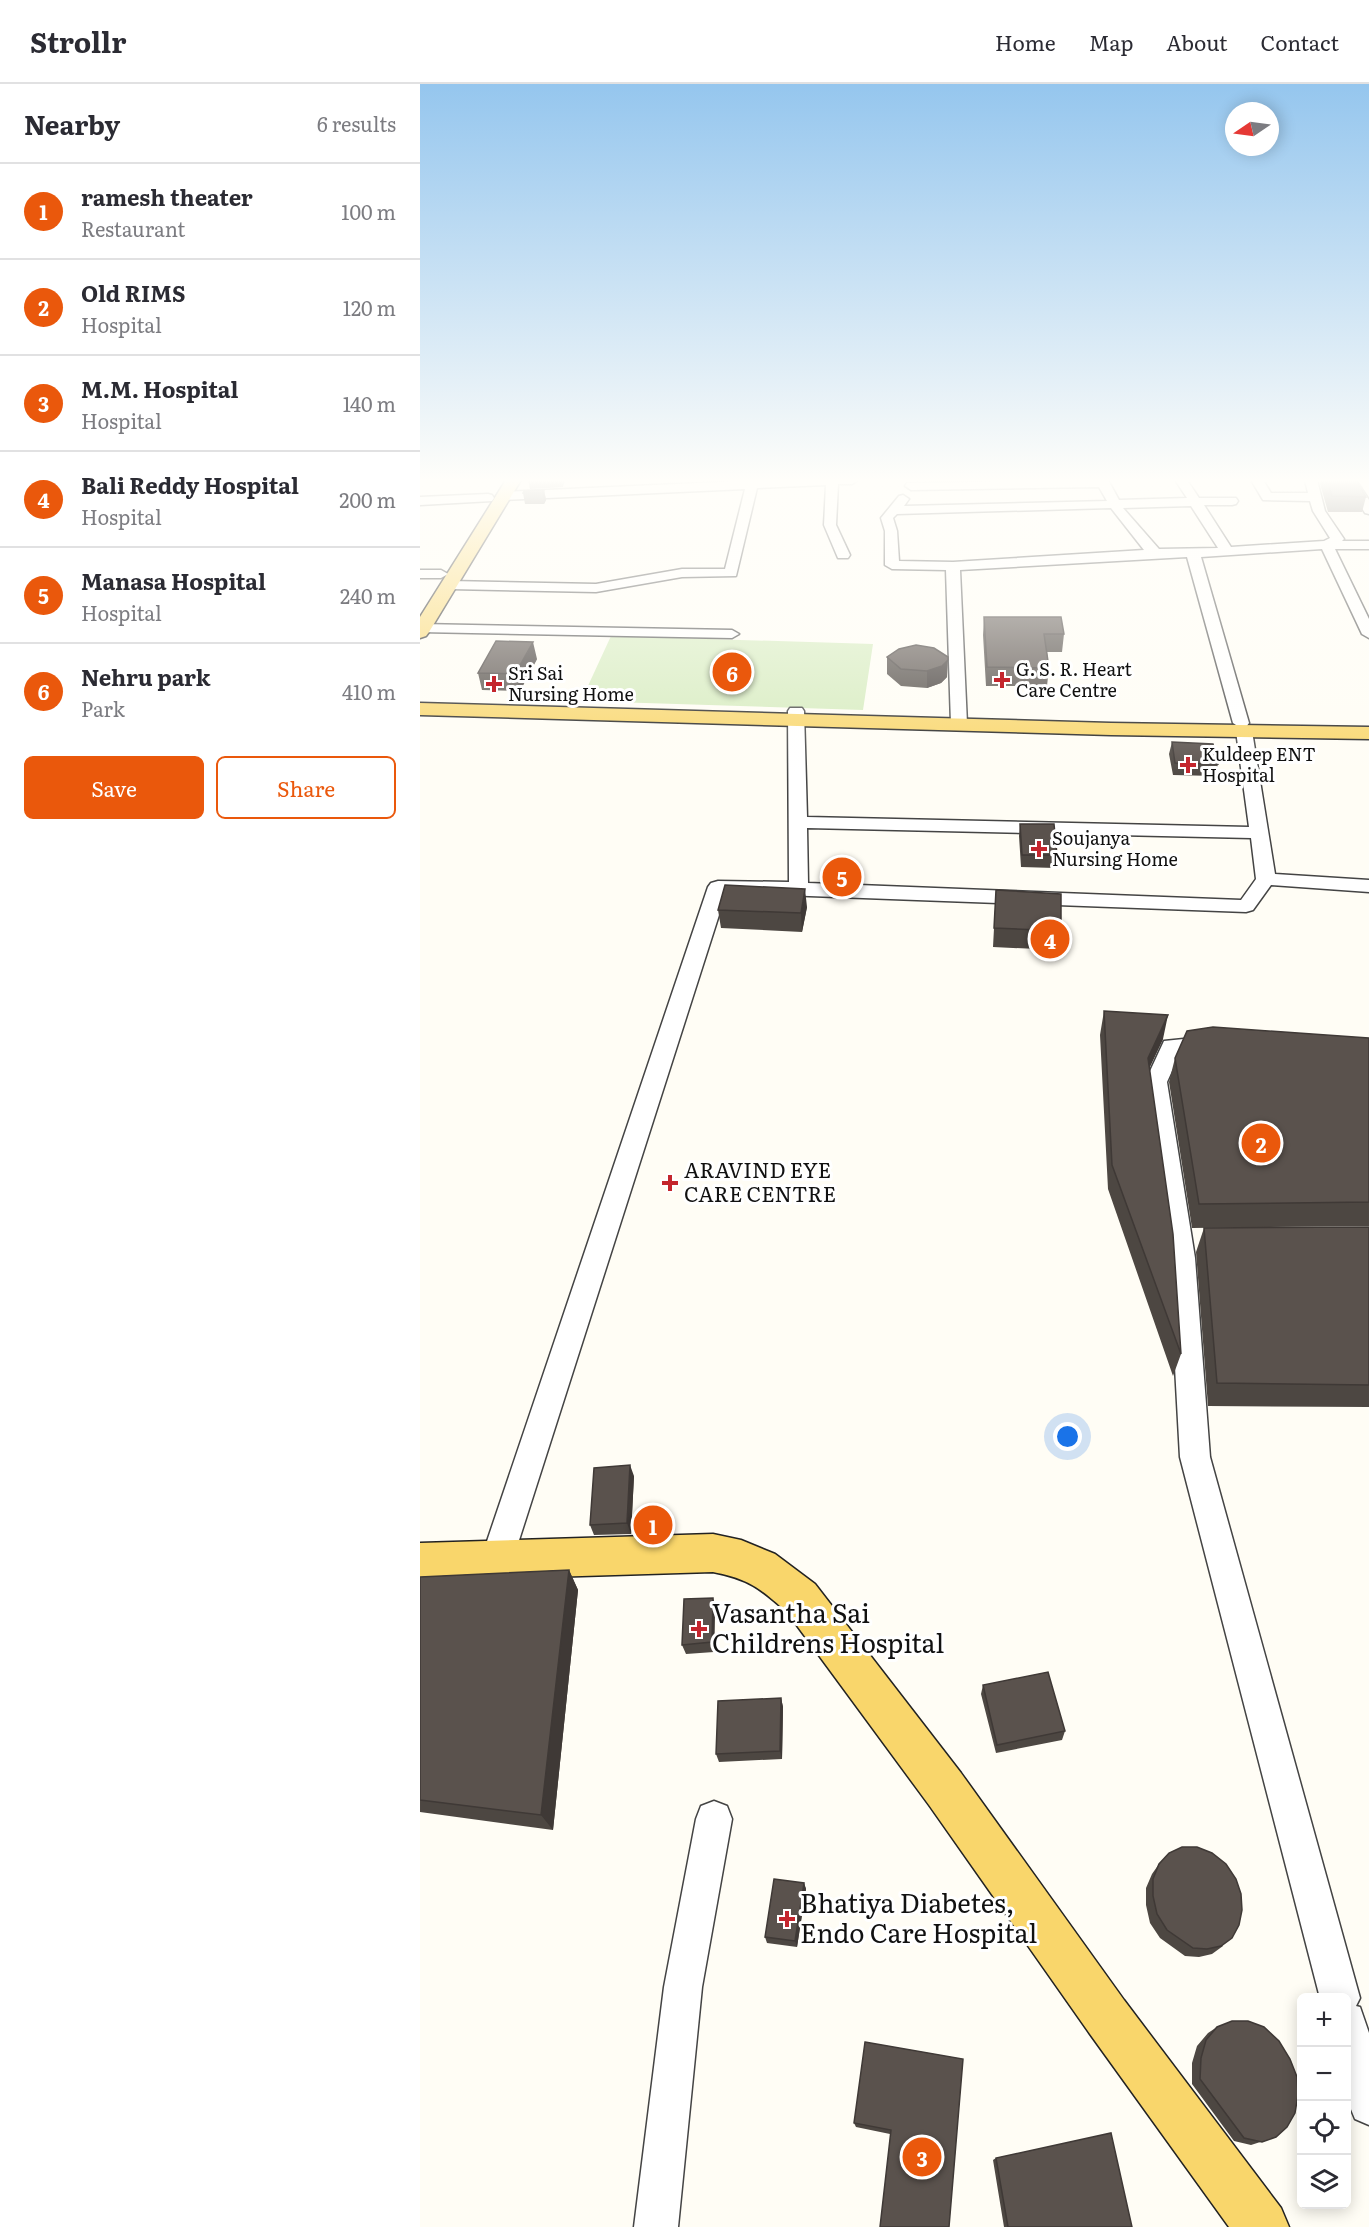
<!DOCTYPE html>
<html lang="en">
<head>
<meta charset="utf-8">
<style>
	:root { --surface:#fff; --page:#f7f7f7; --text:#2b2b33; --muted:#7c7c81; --line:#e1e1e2; --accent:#ea580c }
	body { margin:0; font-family:Literata,serif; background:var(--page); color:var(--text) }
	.controls { position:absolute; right:18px; bottom:18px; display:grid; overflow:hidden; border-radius:9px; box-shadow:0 3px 15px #0003 }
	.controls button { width:54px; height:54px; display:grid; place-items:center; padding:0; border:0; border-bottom:2px solid var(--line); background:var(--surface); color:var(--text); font:30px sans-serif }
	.compass { position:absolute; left:805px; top:18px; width:54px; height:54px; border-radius:50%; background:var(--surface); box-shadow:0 3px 15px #0003; rotate:257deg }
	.you { position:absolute; left:648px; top:1353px; width:21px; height:21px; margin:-15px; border:4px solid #fff; border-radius:50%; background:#1a73e8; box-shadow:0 0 0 9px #1a73e833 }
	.badge { display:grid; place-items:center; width:39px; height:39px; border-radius:50%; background:var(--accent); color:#fff; font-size:20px; font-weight:700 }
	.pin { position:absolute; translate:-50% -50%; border:3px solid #fff; box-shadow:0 2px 6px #0006 }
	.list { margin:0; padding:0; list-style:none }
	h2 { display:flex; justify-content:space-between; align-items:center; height:78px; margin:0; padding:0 24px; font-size:26px }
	h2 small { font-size:20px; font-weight:400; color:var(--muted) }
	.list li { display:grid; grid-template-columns:39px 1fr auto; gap:18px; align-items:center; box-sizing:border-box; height:96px; padding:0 24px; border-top:2px solid var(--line) }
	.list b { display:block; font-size:22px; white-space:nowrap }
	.list p { margin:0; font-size:20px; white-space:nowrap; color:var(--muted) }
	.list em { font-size:20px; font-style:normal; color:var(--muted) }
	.actions { display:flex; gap:12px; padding:18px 24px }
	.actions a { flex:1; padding:14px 0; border:2px solid var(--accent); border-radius:9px; text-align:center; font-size:21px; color:var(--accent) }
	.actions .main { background:var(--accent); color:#fff }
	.icon { flex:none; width:33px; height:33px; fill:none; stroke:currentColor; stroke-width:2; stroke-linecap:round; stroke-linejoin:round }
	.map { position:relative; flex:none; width:949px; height:2143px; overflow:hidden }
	header { display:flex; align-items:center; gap:36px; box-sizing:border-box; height:84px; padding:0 30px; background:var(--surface); border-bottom:2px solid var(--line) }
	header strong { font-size:28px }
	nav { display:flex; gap:33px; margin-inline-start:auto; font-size:21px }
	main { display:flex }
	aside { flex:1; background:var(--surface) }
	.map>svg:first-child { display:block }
	.green { fill:#d5ebbd }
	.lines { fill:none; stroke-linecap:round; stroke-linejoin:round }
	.minor-casing { stroke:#444; stroke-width:3 }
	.major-casing { stroke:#222; stroke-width:3 }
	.minor { fill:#fff; fill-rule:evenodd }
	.major { fill:#f9d66b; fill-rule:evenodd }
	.wall { fill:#4d4742 }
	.shaded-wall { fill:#3f3936 }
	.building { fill:#5a524d; stroke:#3f3936; stroke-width:1.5 }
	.poi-dot { fill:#c4262e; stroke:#fff; stroke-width:2 }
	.labels { text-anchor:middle; stroke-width:6; stroke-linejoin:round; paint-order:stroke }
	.far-poi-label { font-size:18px; fill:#111; stroke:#fff; text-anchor:start }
	.poi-label { font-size:21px; fill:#111; stroke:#fff; text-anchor:start }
	.near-poi-label { font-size:26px; fill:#111; stroke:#fff; text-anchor:start }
</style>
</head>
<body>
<header>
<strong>Strollr</strong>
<nav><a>Home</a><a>Map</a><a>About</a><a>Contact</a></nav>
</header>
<main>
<aside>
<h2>Nearby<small>6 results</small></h2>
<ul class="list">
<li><span class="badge">1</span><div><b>ramesh theater</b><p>Restaurant</p></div><em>100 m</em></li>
<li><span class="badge">2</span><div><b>Old RIMS</b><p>Hospital</p></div><em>120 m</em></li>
<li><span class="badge">3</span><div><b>M.M. Hospital</b><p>Hospital</p></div><em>140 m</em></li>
<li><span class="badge">4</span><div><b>Bali Reddy Hospital</b><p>Hospital</p></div><em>200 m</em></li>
<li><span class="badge">5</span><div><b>Manasa Hospital</b><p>Hospital</p></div><em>240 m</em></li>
<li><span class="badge">6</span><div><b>Nehru park</b><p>Park</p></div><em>410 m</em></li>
</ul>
<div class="actions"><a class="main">Save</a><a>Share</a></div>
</aside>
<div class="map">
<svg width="949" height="2143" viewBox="0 0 949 2143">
	<rect width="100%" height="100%" fill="#fffdf5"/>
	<!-- green -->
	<path class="green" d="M191 552 453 560 443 626 161 617Z"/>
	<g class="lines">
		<!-- minor casing -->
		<g class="minor-casing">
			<path id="minor" d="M345 396H438L432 400H418L416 441 430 471 428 474H418L404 441 406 401 337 404 316 492 262 493 176 508 30 505 23 501 30 497 176 500 262 485H305L325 405 85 416 79 412 85 408Z
				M688 396 699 416 767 414 755 396H767L779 414H816L818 417 816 420 812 421H784L811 463 904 457 910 454 893 427 890 417 843 416 831 396H843L851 409H888L885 396H897L905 427 924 455 922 457H949V465H915L949 535V554L942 550 902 465 781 473 829 639 826 643 832 647 855 790 949 796V808L851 801 833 826 826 828 306 809 93 1475 88 1486 77 1490 66 1486 61 1475 288 803 291 799 298 797 369 798 368 627 370 624H382L384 627 387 733 829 743 816 647 819 643 813 639 767 473 540 486 547 640 539 645 531 640 526 486 472 485 465 481V447L461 434 479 412 483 411 489 415 484 422 687 417 679 403 491 406 485 402 487 399ZM771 422 798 464 739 465 703 424ZM691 424 724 466 533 478 479 477 477 447 473 434 477 430ZM387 744 831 754 836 795 821 816 388 799Z
				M924 396H936L949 416V430L945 429Z
				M68 410 72 411 74 414 72 417 0 421V413Z
				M0 486H21L28 490 21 494H0Z
				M0 540 312 546 319 550 312 554 0 548Z
				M793 952 801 954 804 959 801 964 760 969 747 998 775 1174 790 1373 940 1914 936 1922 940 1923 949 1949V2041L935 2035 926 2013V1914H900L760 1373 749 1174 725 998 744 957Z
				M294 1717 307 1722 312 1735 282 1903 258 2143H214L244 1903 276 1735 281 1722Z"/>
		</g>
		<!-- major casing -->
		<g class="major-casing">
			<path id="major" d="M86 396H101L9 548 6 552 0 554V533Z
				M0 619 691 639 949 643V655L691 651 0 631Z
				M293 1450 321 1456 355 1470 395 1500 541 1689 704 1916 861 2124 869 2143H809L670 1950 509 1721 367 1528C340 1504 329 1495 293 1488L0 1497V1459Z"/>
		</g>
		<!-- minor -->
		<use href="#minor" class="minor"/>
		<!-- major -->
		<use href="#major" class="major"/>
	</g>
	<!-- wall -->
	<path class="wall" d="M108 396H145L143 403 110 405Z
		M899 396H936L946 413 942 428H908Z
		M124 406 126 416 124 420H105L103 409Z
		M564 533 644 550 642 568H627L629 584 627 602H566L563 551Z
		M467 573 527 593 521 599 507 604 481 602 467 590Z
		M117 575 100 607 62 606 58 589Z
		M752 658 798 680 795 692 753 691 749 670Z
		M600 740 637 771 635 784 601 783 599 752Z
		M576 806 641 847 639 866 573 863Z
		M387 823 382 848 301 844 298 826Z
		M684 927 743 955 729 984 761 1270 753 1292 688 1105 680 951Z
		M949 954V1142L772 1144 749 998 755 974Z
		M949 1143V1323L788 1322 776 1168 784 1144Z
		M214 1392 211 1450 174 1451 170 1441Z
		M149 1486 158 1506 133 1746 0 1728V1493Z
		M293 1514 295 1523 294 1568 266 1570 262 1561Z
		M563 1601 645 1647 642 1656 576 1669 561 1610Z
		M361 1614 363 1623 362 1675 299 1678 296 1670Z
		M739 1780 803 1862 792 1870 779 1873 765 1872 740 1854 730 1839 726 1821V1804L732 1790Z
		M384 1799 386 1805 377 1863 347 1859 345 1853Z
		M797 1943 856 2053 831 2061 814 2057 772 2000V1979L777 1962 788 1949Z
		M543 1975 470 2050 436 2043 434 2039Z
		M576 2074 712 2143H584L573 2076Z"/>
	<!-- shaded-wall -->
	<path class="shaded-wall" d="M124 406 126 416 124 420 122 409Z
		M113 558 117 575 100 607 95 590Z
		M528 576 527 593 521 599 507 604V587Z
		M385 805 387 823 382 848 381 829Z
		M748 931 743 955 723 998 728 974Z
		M210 1381 214 1392 211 1450 207 1439Z
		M149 1486 158 1506 133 1746 121 1731Z
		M293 1514 295 1523 294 1568 292 1558Z
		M361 1614 363 1623 362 1675 360 1667Z
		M384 1799 386 1805 377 1863 375 1857Z"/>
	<!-- building -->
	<path class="building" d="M907 396H936L946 413 912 412Z
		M124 406 122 409H103L104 407Z
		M564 533H641L644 550H624L629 584 567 583Z
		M76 557 113 558 95 590 58 589Z
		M496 561 514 564 528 573V576L522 582 507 587 481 585 467 573 479 565Z
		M752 658 793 660 798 680 755 679Z
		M600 740H634L637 771H602Z
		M305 801 385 805 381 829 298 826Z
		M576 806 641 810V847L574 844Z
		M684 927 748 931 728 974 753 1150 761 1270 692 1081Z
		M793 943 949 954V1118L779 1120 755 974 767 947Z
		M949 1143V1301L797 1299 784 1144Z
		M210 1381 207 1439 170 1441 174 1384Z
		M149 1486 121 1731 0 1716V1493Z
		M293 1514 292 1558 262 1561 264 1515Z
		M628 1588 645 1647 577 1661 563 1601Z
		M361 1614 360 1667 296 1670 298 1617Z
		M762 1763H777L792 1769 806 1780 816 1795 821 1810 822 1826 819 1841 812 1854 801 1862 787 1865 773 1864 747 1846 737 1830 733 1812V1795L739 1780 749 1769Z
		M354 1795 384 1799 375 1857 345 1853Z
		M812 1937H828L844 1943 859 1957 870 1975 877 1993 878 2011 875 2029 867 2043 856 2053 842 2058 824 2054 780 1995 781 1974 786 1956 797 1943Z
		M445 1958 543 1975 529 2143H460L471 2046 434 2039Z
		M691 2049 712 2143H588L576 2074Z"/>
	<!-- sky -->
	<linearGradient id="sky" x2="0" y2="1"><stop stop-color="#95c6ee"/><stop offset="0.57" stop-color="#fffefa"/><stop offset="1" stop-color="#fffefa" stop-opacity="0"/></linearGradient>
	<rect width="949" height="696" fill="url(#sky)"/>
	<!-- markers -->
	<g class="poi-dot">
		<path d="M579 587h6v6h6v6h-6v6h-6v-6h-6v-6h6z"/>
		<path d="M71 591h6v6h6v6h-6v6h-6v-6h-6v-6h6z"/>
		<path d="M765 672h6v6h6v6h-6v6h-6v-6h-6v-6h6z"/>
		<path d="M616 756h6v6h6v6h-6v6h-6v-6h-6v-6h6z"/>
		<path d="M247 1090h6v6h6v6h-6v6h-6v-6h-6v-6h6z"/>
		<path d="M276 1536h6v6h6v6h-6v6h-6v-6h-6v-6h6z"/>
		<path d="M364 1826h6v6h6v6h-6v6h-6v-6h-6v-6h6z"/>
	</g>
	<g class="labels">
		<!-- far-poi labels -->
		<g class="far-poi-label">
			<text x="596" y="592">G. S. R. Heart<tspan x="596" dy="21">Care Centre</tspan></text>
			<text x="88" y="596">Sri Sai<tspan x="88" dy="21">Nursing Home</tspan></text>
			<text x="782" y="677">Kuldeep ENT<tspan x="782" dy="21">Hospital</tspan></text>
			<text x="632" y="761">Soujanya<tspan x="632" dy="21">Nursing Home</tspan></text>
		</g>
		<!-- poi labels -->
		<g class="poi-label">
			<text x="264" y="1094">ARAVIND EYE<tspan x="264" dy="24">CARE CENTRE</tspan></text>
		</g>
		<!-- near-poi labels -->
		<g class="near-poi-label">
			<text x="292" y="1539">Vasantha Sai<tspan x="292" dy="30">Childrens Hospital</tspan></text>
			<text x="380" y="1829">Bhatiya Diabetes,<tspan x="380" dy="30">Endo Care Hospital</tspan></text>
		</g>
	</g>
</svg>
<div class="controls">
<button>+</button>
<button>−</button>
<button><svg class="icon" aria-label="locate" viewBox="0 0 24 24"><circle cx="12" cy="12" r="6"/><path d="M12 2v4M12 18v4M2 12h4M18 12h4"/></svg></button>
<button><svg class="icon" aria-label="layers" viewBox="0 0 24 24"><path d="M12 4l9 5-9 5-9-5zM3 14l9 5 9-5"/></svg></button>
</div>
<svg class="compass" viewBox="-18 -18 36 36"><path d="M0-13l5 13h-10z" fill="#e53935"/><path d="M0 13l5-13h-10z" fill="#7c7c81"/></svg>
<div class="you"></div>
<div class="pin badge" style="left:233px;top:1441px">1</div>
<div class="pin badge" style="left:841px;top:1059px">2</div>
<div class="pin badge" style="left:502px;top:2073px">3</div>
<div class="pin badge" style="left:630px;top:855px">4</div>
<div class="pin badge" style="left:422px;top:793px">5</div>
<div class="pin badge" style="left:312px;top:588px">6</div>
</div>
</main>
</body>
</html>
